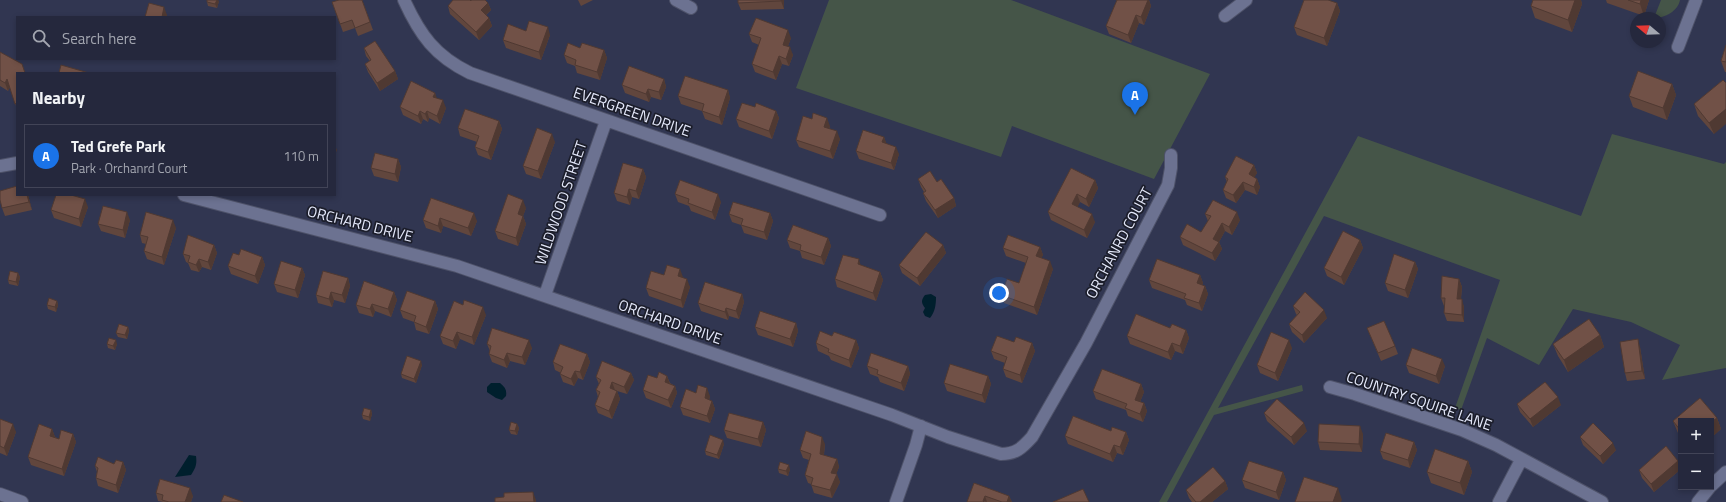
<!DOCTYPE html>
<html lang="en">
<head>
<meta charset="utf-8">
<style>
	:root { --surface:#25283d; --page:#2d3044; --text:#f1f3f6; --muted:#a3a6b0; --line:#424457; --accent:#1a73e8 }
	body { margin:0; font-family:"Titillium Web",sans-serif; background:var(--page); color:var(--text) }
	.controls { position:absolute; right:12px; bottom:12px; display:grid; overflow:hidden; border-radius:0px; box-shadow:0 2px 6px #0003 }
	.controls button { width:36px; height:36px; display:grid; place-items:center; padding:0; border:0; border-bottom:1px solid var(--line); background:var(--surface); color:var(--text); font:20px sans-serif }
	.compass { position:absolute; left:1630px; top:12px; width:36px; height:36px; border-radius:50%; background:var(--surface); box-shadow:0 2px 6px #0003; rotate:289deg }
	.you { position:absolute; left:999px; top:293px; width:14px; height:14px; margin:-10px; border:3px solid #fff; border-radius:50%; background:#1a73e8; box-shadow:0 0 0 6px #1a73e833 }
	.badge { display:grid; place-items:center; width:26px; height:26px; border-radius:50%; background:var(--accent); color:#fff; font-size:13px; font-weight:700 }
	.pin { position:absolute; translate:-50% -33px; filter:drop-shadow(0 1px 2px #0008) }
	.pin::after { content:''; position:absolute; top:21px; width:14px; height:12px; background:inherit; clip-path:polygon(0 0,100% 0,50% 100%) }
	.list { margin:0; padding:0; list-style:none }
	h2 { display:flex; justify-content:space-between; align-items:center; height:52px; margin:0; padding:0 16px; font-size:17px }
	h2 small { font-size:13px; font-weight:400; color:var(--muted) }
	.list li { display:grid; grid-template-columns:26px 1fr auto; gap:12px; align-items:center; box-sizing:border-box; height:64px; margin:0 8px 8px; padding:0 8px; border:1px solid var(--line); border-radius:0px }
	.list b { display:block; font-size:15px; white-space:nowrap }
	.list p { margin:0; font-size:13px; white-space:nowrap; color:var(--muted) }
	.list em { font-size:13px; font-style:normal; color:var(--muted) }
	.icon { flex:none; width:22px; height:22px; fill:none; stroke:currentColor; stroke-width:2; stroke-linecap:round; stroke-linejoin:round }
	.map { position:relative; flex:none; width:1726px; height:502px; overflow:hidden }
	.search { position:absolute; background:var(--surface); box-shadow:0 2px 6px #0003; left:16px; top:16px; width:320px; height:44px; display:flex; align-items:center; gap:10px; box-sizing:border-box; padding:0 14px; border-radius:0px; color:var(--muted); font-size:15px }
	.panel { position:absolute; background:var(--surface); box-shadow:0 2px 6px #0003; left:16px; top:72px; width:320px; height:124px; border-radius:0px }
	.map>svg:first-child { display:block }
	.green { fill:#455548 }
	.water { fill:#001f2d }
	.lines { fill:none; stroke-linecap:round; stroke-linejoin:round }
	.minor-casing { stroke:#4e5269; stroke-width:14 }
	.minor { stroke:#6c7291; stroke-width:12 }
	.wall { fill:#61463d }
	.shaded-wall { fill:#4f3932 }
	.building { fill:#715147; stroke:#4f3932 }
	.labels { text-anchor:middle; stroke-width:3.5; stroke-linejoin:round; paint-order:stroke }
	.street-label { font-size:15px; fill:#e5e9fb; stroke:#1c1e2b }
</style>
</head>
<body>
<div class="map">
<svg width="1726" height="502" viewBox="0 0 1726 502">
	<rect width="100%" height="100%" fill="#313651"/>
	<!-- green -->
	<path class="green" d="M829 0H1011L1210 74 1154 179 1012 126 1001 157 796 88Z
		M1661 0H1680C1678 11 1665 18 1654 18Z
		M1612 134 1724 164 1726 162V368L1662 380 1680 345 1631 322 1573 309 1539 365 1487 338 1461 410 1455 408 1500 280 1324 216 1218 408 1302 385 1303 391 1214 415 1167 502H1159L1358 136 1581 216Z"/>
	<!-- water -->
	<path class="water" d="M931 294 936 297C936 305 935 312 930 318L925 316 923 312 925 308C921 303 921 300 925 295Z
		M491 383H500C505 387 507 390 506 396L502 400 496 398 487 392V387Z
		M189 455 196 456C197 464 196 468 191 475L175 477Z"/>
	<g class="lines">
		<!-- minor casing -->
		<g class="minor-casing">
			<path id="minor" d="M404 0C420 35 435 56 470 73L880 215
				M676 0 691 8
				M1225 16 1246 0
				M1678 47 1696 0
				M0 166 17 163
				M184 195 457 266 892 415 948 437 1001 454C1016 454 1022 448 1032 437L1086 343 1168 185 1171 168V155
				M545 295 606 121
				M1330 387 1355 394 1462 430 1496 445 1602 502
				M1711 486 1726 472
				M0 494 22 502
				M896 502 916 445 921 426
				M1499 502 1521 460
				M1698 502 1710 487"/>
		</g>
		<!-- minor -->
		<use href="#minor" class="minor"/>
	</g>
	<!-- wall -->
	<path class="wall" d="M362 0 373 30 358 36 355 28 343 32 332 2Z
		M578 0H593L581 6Z
		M784 0V9L741 10 738 3Z
		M1117 0H1149L1151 6 1144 25 1139 23 1131 43 1109 34 1106 26Z
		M1533 0H1581L1582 4 1572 32 1535 18 1531 6Z
		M1606 0H1649L1644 16 1607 3Z
		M219 1 217 8 208 6 207 2Z
		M471 1 488 3 491 10 486 15 489 18 492 26 479 40 450 14 448 6Z
		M1337 3 1340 11 1327 46 1297 35 1294 27Z
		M526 31 550 35 541 60 506 48 503 40Z
		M749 34 791 38 788 46 793 55 789 66 782 64 776 80 755 72 752 64 759 45 752 42Z
		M1726 45V72H1725L1721 61Z
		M364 48 395 71 398 79 380 91 368 72 365 64 370 61 366 56Z
		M580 48 604 50 607 58 600 80 577 73 575 66 567 63 564 55Z
		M0 52 17 73V109L10 87 8 91 0 86Z
		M664 79 666 87 661 100 651 97 649 102 625 93 622 85Z
		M1723 80 1714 134 1698 116 1694 104Z
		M1672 84 1676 95 1667 120 1633 107 1629 96Z
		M728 90 730 98 722 125 705 119 702 111 681 104 678 96Z
		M435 93 436 98 446 108 440 124 429 118 428 122 423 119 421 124 403 115 400 107Z
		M755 107 776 111 779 118 772 139 739 127 736 119Z
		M499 121 502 129 491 160 478 155 475 147 477 142 460 136 458 128Z
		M830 126 829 129 840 139 833 159 799 147 796 140Z
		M884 137 886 143 899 154 894 170 859 159 856 151Z
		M555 142 541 179 526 174 523 166Z
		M398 159 401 167 398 182 374 176 371 168Z
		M1254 165 1257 173 1254 177 1257 179 1260 187 1257 195 1245 190 1236 203 1226 198 1223 190 1227 182 1225 177Z
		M643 169 646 177 639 199 632 197 630 205 617 201 614 193Z
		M918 179 937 182 954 198 956 206 938 218 926 201 923 193 924 192 921 187Z
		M1095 180 1098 188 1089 207 1080 202 1077 207 1095 222 1087 238 1051 220 1048 212Z
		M675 194 721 202 715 220 691 211 689 206 678 202Z
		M17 195H28L32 210 5 216 2 208Z
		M431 198 477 221 471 236 443 226 441 233 426 228 423 220Z
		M88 207 81 227 54 218 51 210Z
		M526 208 523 216 526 224 518 246 498 239 495 231Z
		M770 213 773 221 767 240 744 233 741 225 732 222 729 214Z
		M1205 214 1240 220 1232 235 1225 231 1219 242 1222 249 1215 261 1183 245 1180 237 1201 232 1208 221Z
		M130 220 125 238 101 231 98 224Z
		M176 228 164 265 147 259 144 251 146 244 142 243 140 235Z
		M828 238 831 246 824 265 802 258 800 251 790 248 787 240Z
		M1360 240 1363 248 1344 285 1327 276 1324 268Z
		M214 245 217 253 211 270 202 267 199 272 191 270 188 263 186 262 183 254Z
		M943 245 946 253 920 286 902 273 899 265Z
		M1040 247 1043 255 1041 258 1053 269 1037 315 1004 303 1001 295 1019 283 1026 263 1006 256 1003 248Z
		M239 255 262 257 265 265 258 284 231 274 228 266Z
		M1415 262 1418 269 1408 298 1388 291 1385 283Z
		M861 265 880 272 883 280 876 301 837 287 835 279Z
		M302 268 305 275 298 298 277 292 274 284Z
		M18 273 20 277 18 286 9 284 8 280Z
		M664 275 683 277V278L690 287 683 308 649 296 646 288Z
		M1200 275 1203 283 1202 285 1205 286 1208 294 1202 311 1187 305 1185 300 1152 288 1149 280Z
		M348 278 350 286 345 303 334 300 332 307 318 303 316 295Z
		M1459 279 1462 287 1461 299 1464 307V322L1447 321 1444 313 1445 306H1444L1441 298Z
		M394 292 397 300 391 317 375 311 373 317 359 313 356 305Z
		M742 294 744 302 739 319 729 316 728 320 701 311 698 303Z
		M57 301 58 305 56 312 48 309 47 305Z
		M435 301 438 309 429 334 416 330 414 322 403 318 400 310Z
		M1293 306 1327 318 1304 343 1292 332 1289 324 1297 315 1296 314Z
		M486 315 474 345 460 339 456 349 443 344 440 336Z
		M796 323 798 331 793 347 758 335 755 327Z
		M128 327 129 331 127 339 118 337 116 333Z
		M1170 328 1186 330 1189 338 1183 354 1175 351 1171 360 1130 344 1127 336Z
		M1367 328 1395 346 1398 354 1381 361Z
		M1600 335 1604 347 1568 372 1558 356 1553 344Z
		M832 336 856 340 859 348 851 368 831 360 829 356 818 351 816 343Z
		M1014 342 1032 343 1035 351 1022 383 1006 377 1003 369 1005 363 994 359 991 351Z
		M107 344H117L115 350 108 348Z
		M487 344 532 348 525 365 510 361 507 368 492 362 489 354 490 351Z
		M1640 347 1645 379 1627 381 1625 373Z
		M1292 348 1278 381 1260 373 1257 365Z
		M587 354 590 362 583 380 578 378 574 386 563 382 560 374 561 373 555 370 553 362Z
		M422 365 416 383 402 378 401 374Z
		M1406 365 1445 366 1439 384 1409 373Z
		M867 366H908L910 374 904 391 880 382 878 377 870 374Z
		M631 373 634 380 627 394 617 391 620 399 612 419 598 413 595 405 598 397 596 390 599 384 596 377Z
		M667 376 670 383 675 386 677 393 671 408 646 398 643 390 657 378Z
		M988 376 991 384 985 403 947 391 944 383Z
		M1141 384 1144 392 1140 402 1144 403 1147 411 1143 422 1128 416 1126 410 1096 399 1093 391Z
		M696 393 710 396 709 400 712 401 715 409 710 423 683 415 680 407Z
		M1700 398 1717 418 1721 429 1711 438V421H1681V437L1678 433 1673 421Z
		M1517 404 1561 405 1533 427 1520 412Z
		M371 410 372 414 370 421 363 419 362 415Z
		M1264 413 1307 431 1294 445 1267 421Z
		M0 419 16 432 7 456 0 453Z
		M763 422 766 430 761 447 727 438 724 430Z
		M517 424 519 428 517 435 511 434 509 430Z
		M52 429 55 437 59 439 73 434 76 442 64 476 31 465 28 457Z
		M1111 431 1126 432 1129 440 1123 455 1117 453 1113 462 1068 444 1065 436Z
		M1363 434 1362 452 1320 450 1318 442Z
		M1580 437 1616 450 1603 464 1583 445Z
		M1414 442 1417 450 1410 468 1383 459 1380 451Z
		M724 444 719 459 706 455 705 451Z
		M825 444 824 455 837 459 839 467 836 474 840 482 832 498 814 493 811 484 808 483 805 475 809 460 803 458 800 450Z
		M1468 461 1472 472 1464 495 1431 483 1427 472Z
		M1678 461 1681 469 1654 492 1642 478 1639 470Z
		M123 462 126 470 118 493 98 486 96 478 97 472 95 466Z
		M778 469H790L788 476 779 473Z
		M1283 472 1286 480 1279 500 1245 488 1242 480Z
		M1225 481 1228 489 1212 502H1192L1189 498 1186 490Z
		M974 483 1009 496 1012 502H967Z
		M156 493 193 496 191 502H163L158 501Z"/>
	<!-- shaded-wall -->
	<path class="shaded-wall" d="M217 0H218L219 1 217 8 215 4Z
		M781 0H784V9L781 1Z
		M1148 0H1149L1151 6 1144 25 1141 17Z
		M1575 0H1581L1582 4 1572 32 1568 20Z
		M1641 0H1649L1644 16 1640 4Z
		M488 3 491 10 483 18 481 10Z
		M1337 3 1340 11 1327 46 1324 38Z
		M164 7 167 15V17H162Z
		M1136 15 1139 23 1131 43 1128 35Z
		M489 18 492 26 479 40 476 32Z
		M548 27 550 35 541 60 539 52Z
		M788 30 791 38 786 52 783 45Z
		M790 47 793 55 789 66 786 59Z
		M604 50 607 58 600 80 597 72Z
		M779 56 782 64 776 80 773 72Z
		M395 71 398 79 380 91 377 83Z
		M7 79 10 87 8 91 5 83Z
		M664 79 666 87 661 100 659 92Z
		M1672 84 1676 95 1667 120 1663 108Z
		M648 89 651 97 649 102 646 94Z
		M728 90 730 98 722 125 719 117Z
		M435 93 438 101 433 97Z
		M443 100 446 108 440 124 437 116Z
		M1726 109V124L1714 134 1709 123Z
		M420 111 423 119 421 124 418 116Z
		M427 111 429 118 428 122 425 114Z
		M776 111 779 118 772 139 769 131Z
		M827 118 830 126 827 135 824 127Z
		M499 121 502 129 491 160 488 152Z
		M837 131 840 139 833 159 830 151Z
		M552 134 555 142 541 179 538 171Z
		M884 137 887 145 882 142Z
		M335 146 337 150 335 155Z
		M896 147 899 154 894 170 891 163Z
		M398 159 401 167 398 182 395 174Z
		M1254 165 1257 173 1252 182 1249 174Z
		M643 169 646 177 639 199 636 191Z
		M1257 179 1260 187 1257 195 1254 187Z
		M1095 180 1098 188 1089 207 1086 199Z
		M1243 182 1245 190 1236 203 1233 195Z
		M629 189 632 197 630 205 627 197Z
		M718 194 721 202 715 220 712 212Z
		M1077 194 1080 202 1075 212 1072 204Z
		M27 195H28L32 210 29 202Z
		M954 198 956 206 938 218 935 210Z
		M85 199 88 207 81 227 79 219Z
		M523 200 526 208 521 222 518 214Z
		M127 212 130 220 125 238 123 230Z
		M1237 212 1240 220 1232 235 1229 227Z
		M474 213 477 221 471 236 468 228Z
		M770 213 773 221 767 240 764 232Z
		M1092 214 1095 222 1087 238 1084 230Z
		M523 216 526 224 518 246 516 238Z
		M440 218 443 226 441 233 438 226Z
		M173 220 176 228 164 265 162 257Z
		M1222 223 1225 231 1219 242 1222 249 1215 261 1212 253 1213 239Z
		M828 238 831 246 824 265 821 257Z
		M1360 240 1363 248 1344 285 1341 277Z
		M214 245 217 253 211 270 208 262Z
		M943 245 946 253 920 286 917 278Z
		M1040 247 1043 255 1039 264 1036 256Z
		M262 257 265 265 258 284 255 276Z
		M199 259 202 267 199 272 196 265Z
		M859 259 861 267 858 264Z
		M1050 261 1053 269 1037 315 1034 307Z
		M1415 262 1418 269 1408 298 1405 290Z
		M302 268 305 275 298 298 295 290Z
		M680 269 683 277 681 284 678 276Z
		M880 272 883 280 876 301 873 293Z
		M18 273 20 277 18 286 16 282Z
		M1200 275 1203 283 1200 291 1197 283Z
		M348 278 350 286 345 303 342 295Z
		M687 279 690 287 683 308 681 300Z
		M1459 279 1462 287 1460 307 1457 299Z
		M1205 286 1208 294 1202 311 1199 303Z
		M331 292 334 300 332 307 329 299Z
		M394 292 397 300 391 317 388 309Z
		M742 294 744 302 739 319 736 311Z
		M1462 299 1464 307V322L1462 315Z
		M57 301 58 305 56 312 55 307Z
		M435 301 438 309 429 334 426 327Z
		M372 304 375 311 373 317 370 309Z
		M483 307 486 315 474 345 472 337Z
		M726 308 729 316 728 320 725 312Z
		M1324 310 1327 318 1304 343 1302 335Z
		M796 323 798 331 793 347 790 339Z
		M128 327 129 331 127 339 125 335Z
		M1186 330 1189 338 1183 354 1180 346Z
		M457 332 460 339 456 349 453 341Z
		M1600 335 1604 347 1568 372 1564 360Z
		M1638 339 1640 347 1645 379 1642 371Z
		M116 340 117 344 115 350 113 346Z
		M529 340 532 348 525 365 522 357Z
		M856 340 859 348 851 368 849 360Z
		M1289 340 1292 348 1278 381 1275 373Z
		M1032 343 1035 351 1022 383 1020 375Z
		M1172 343 1175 351 1171 360 1168 352Z
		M507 353 510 361 507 368 504 360Z
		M587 354 590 362 583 380 580 372Z
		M1442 359 1445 366 1439 384 1436 376Z
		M421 361 422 365 416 383 414 379Z
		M908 366 910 374 904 391 901 383Z
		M575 371 578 378 574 386 571 379Z
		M631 373 634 380 627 394 624 387Z
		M667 376 670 384 665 382Z
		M988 376 991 384 985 403 982 395Z
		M612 382 615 390 610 388Z
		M1141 384 1144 392 1138 407 1135 400Z
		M675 386 677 393 671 408 668 400Z
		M707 388 710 396 708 406 705 398Z
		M617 391 620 399 612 419 609 411Z
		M1558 397 1561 405 1533 427 1530 419Z
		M712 401 715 409 710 423 707 416Z
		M1144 403 1147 411 1143 422 1140 414Z
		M371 410 372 414 370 421 369 417Z
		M1717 418 1721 429 1711 438V422Z
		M763 422 766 430 761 447 758 439Z
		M1304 423 1307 431 1294 445 1291 437Z
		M13 424 16 432 7 456 4 448Z
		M517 424 519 428 517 435 515 431Z
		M1360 426 1363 434 1362 452 1359 444Z
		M52 429 55 437 53 444 50 436Z
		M1126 432 1129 440 1123 455 1120 447Z
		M73 434 76 442 64 476 62 469Z
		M822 437 825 444 823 461 820 454Z
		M723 440 724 444 719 459 717 455Z
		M1414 442 1417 450 1410 468 1408 460Z
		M1613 443 1616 450 1603 464 1600 456Z
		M1114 445 1117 453 1113 462 1110 454Z
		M837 459 839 467 834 480 831 473Z
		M1468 461 1472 472 1464 495 1460 483Z
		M1678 461 1681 469 1654 492 1651 484Z
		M123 462 126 470 118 493 116 485Z
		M789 465 790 469 788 476 786 471Z
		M1283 472 1286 480 1279 500 1276 492Z
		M837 474 840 482 832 498 830 490Z
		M1225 481 1228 489 1212 502H1200Z
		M190 488 193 496 191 502H185Z
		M1338 488 1342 500 1341 502H1333Z
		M533 492 536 500V502H534Z
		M985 496 987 502 983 501Z
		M1009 496 1012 502H1007Z"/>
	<!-- building -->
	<path class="building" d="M207 0H217L215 4 207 2Z
		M339 0H362L370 22 355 28 352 20 340 24 332 2Z
		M453 0H470L471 1V0H485L488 3 481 10 489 18 476 32 448 6Z
		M738 0H781V1L738 3Z
		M1117 0H1148L1141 17 1136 15 1128 35 1106 26Z
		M1304 0H1328L1337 3 1324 38 1294 27Z
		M1533 0H1575L1568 20 1531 6Z
		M1628 0H1641L1640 4Z
		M149 3 164 7 162 17H145Z
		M756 18 788 30 783 45 790 47 786 59 779 56 773 72 752 64 761 38 749 34Z
		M529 21 548 27 539 52 503 40 508 24 526 31Z
		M375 41 395 71 377 83 365 64 371 60 364 48Z
		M568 43 580 48 582 43 604 50 597 72 575 65 576 60 564 55Z
		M1726 45V62L1721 61Z
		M0 52 22 64 25 73H17V103L15 104 7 79 5 83 0 80Z
		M61 65 89 73H59Z
		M629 66 664 79 659 92 648 89 646 94 622 85Z
		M1638 71 1672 84 1663 108 1629 96Z
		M685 76 728 90 719 117 702 111 704 104 678 96Z
		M1723 80 1726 83V109L1709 123 1694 104Z
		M411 81 435 93 433 97 443 100 437 116 427 111 425 114 420 111 418 116 400 107Z
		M742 103 755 107 756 103 776 111 769 131 736 119Z
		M465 109 499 121 488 152 475 147 479 136 458 128Z
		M813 113 827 118 824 127 837 131 830 151 796 140 803 116 812 119Z
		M537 128 552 134 538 171 523 166Z
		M863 130 884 137 882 142 896 147 891 163 856 151Z
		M375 153 398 159 395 174 371 168Z
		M1236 156 1254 165 1249 174 1257 179 1254 187 1243 182 1233 195 1223 190 1228 179 1225 177Z
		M623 163 643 169 636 191 629 189 627 197 614 193Z
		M1071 168 1095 180 1086 199 1077 194 1072 204 1092 214 1084 230 1048 212Z
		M930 171 937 182 941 179 954 198 935 210 923 193 926 191 918 179Z
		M680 180 718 194 712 212 688 203 689 199 675 194Z
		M17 186V195H27L29 202 2 208 0 200V191Z
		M508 194 523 200 518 214 523 216 516 238 495 231Z
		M56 195H71L85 199 79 219 51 210Z
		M431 198 474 213 468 228 440 218 438 226 423 220Z
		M1213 200 1237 212 1229 227 1222 223 1213 239 1219 242 1212 253 1180 237 1187 224 1201 232 1211 216 1205 214Z
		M733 202 770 213 764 232 741 225 743 219 729 214Z
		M103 206 127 212 123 230 98 224Z
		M146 212 173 220 162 257 144 251 148 237 140 235Z
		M793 225 828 238 821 257 800 250 801 245 787 240Z
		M1343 231 1360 240 1341 277 1324 268Z
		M926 232 943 245 917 278 899 265Z
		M188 235 214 245 208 262 199 259 196 265 188 262 190 256 183 254Z
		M1008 235 1040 247 1036 256 1050 261 1034 307 1001 295 1007 279 1019 283 1028 257 1003 248Z
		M241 249 262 257 255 276 228 266 233 253 239 255Z
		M1394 254 1415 262 1405 290 1385 283Z
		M843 255 859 259 858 264 880 272 873 293 835 279Z
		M1157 259 1200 275 1197 283 1205 286 1199 303 1184 298 1186 294 1149 280Z
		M281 261 302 268 295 290 274 284Z
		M667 265 680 269 678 276 687 279 681 300 646 288 651 271 664 275Z
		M10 271 18 273 16 282 8 280Z
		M323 271 348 278 342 295 331 292 329 299 316 295Z
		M1442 276 1459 279 1457 299H1462V315L1444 313 1445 298H1441Z
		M364 281 394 292 388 309 372 304 370 309 356 305Z
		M705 282 742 294 736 311 726 308 725 312 698 303Z
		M407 291 435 301 426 327 414 322 416 316 400 310Z
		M1305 292 1324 310 1302 335 1289 324 1300 312 1293 306Z
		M49 298 57 301 55 307 47 305Z
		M464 300 483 307 472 337 457 332 453 341 440 336 454 301 463 305Z
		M760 311 796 323 790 339 755 327Z
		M1136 314 1170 328 1172 324 1186 330 1180 346 1172 343 1168 352 1127 336Z
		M1589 319 1600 335 1564 360 1553 344Z
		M1384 321 1395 346 1378 353 1367 328Z
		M119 324 128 327 125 335 116 333Z
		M492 328 529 340 522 357 507 353 504 360 489 354 491 346 487 344Z
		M820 331 832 336 834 332 856 340 849 360 828 352 829 349 816 343Z
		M1271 332 1289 340 1275 373 1257 365Z
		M997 336 1014 342 1016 337 1032 343 1020 375 1003 369 1007 357 991 351Z
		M109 338 116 340 113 346 107 344Z
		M1638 339 1642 371 1625 373 1620 342Z
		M560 344 587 354 580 372 575 371 571 379 560 374 563 367 553 362Z
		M1412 348 1442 359 1436 376 1406 365Z
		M871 353 908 366 901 383 877 374 878 370 867 366Z
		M407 356 421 361 414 379 401 374Z
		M602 361 631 373 624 387 612 382 610 388 617 391 609 411 595 405 600 392 596 390 601 380 596 377Z
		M950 364 988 376 982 395 944 383Z
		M1102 369 1141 384 1135 400 1144 403 1140 414 1125 408 1127 404 1093 391Z
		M659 372 667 376 665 382 675 386 668 400 643 390 648 375 657 378Z
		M1545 382 1558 397 1530 419 1517 404Z
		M698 385 707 388 705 398 712 401 707 416 680 407 686 389 696 393Z
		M1700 398 1717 418 1711 422V421H1681V431L1673 421Z
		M1277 399 1304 423 1291 437 1264 413Z
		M364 408 371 410 369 417 362 415Z
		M729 413 763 422 758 439 724 430Z
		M1073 416 1111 431 1112 427 1126 432 1120 447 1114 445 1110 454 1065 436Z
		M0 419 13 424 4 448 0 446Z
		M511 422 517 424 515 431 509 430Z
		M1593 423 1613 443 1600 456 1580 437Z
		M39 424 52 429 50 436 59 439 61 430 73 434 62 469 28 457Z
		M1319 424 1360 426 1359 444 1318 442Z
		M806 431 822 437 820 454 837 459 831 473 837 474 830 490 811 485 813 478 805 475 811 454 800 450Z
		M1386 433 1414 442 1408 460 1380 451Z
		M710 435 723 440 717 455 705 451Z
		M1666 446 1678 461 1651 484 1639 470Z
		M1435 449 1468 461 1460 483 1427 472Z
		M98 457 114 464 116 460 123 462 116 485 96 478 98 468 95 466Z
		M1249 461 1283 472 1276 492 1242 480Z
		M780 462 789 465 786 471 778 469Z
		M1213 467 1225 481 1200 502H1196L1186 490Z
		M1304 477 1338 488 1333 502H1295Z
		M160 479 190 488 185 502H169L162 500 163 495 156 493Z
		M974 483 1009 496 1007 502H1002L985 496 983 501 984 502H967Z
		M1083 489 1089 502H1053Z
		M533 492 534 502H495V498L504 497V493Z
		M224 495 243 502H221Z"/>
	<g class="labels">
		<!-- street labels -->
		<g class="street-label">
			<text transform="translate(632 112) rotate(19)" y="5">EVERGREEN DRIVE</text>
			<text transform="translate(561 203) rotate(-71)" y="5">WILDWOOD STREET</text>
			<text transform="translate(360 224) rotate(14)" y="5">ORCHARD DRIVE</text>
			<text transform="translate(1119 243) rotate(-62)" y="5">ORCHANRD COURT</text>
			<text transform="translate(670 322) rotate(19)" y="5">ORCHARD DRIVE</text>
			<text transform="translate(1419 401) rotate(19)" y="5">COUNTRY SQUIRE LANE</text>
		</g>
	</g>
</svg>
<div class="controls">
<button>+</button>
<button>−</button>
</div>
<svg class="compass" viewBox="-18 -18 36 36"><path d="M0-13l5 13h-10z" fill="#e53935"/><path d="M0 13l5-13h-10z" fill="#a3a6b0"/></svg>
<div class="you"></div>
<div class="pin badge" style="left:1135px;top:115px">A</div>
<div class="search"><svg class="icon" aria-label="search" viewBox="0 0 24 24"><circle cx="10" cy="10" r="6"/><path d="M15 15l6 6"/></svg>Search here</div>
<section class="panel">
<h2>Nearby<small></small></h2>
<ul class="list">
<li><span class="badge">A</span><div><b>Ted Grefe Park</b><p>Park · Orchanrd Court</p></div><em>110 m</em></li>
</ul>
</section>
</div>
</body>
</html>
